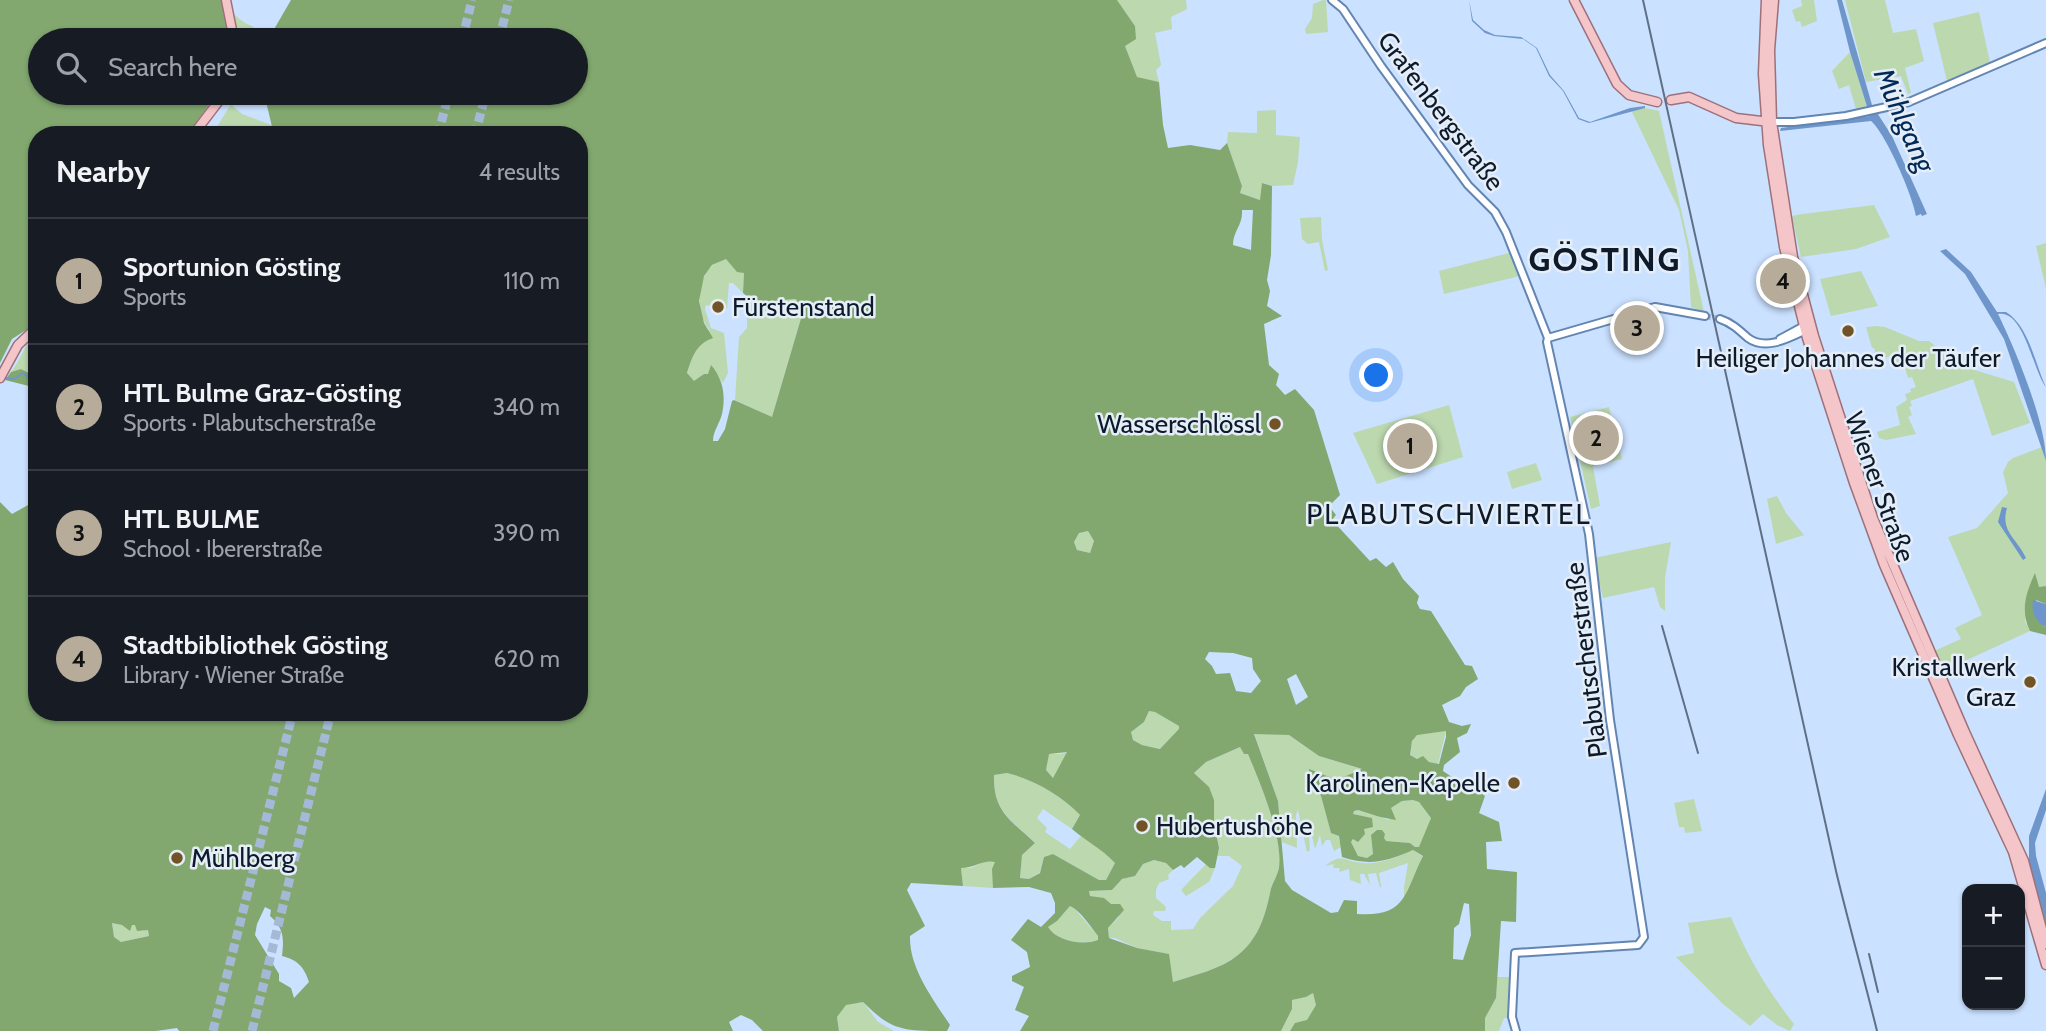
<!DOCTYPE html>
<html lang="en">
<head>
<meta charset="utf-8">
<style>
	:root { --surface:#171b24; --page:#20242c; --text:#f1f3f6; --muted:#9ea1a6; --line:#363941; --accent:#b7ab99 }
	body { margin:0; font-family:Cabin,sans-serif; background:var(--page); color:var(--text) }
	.controls { position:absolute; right:21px; bottom:21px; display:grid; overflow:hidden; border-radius:14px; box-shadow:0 2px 5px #0004 }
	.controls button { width:63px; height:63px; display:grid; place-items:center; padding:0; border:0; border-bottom:2px solid var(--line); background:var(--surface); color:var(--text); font:35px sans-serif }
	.you { position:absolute; left:1377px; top:376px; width:24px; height:24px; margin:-18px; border:5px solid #fff; border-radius:50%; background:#1a73e8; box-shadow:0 0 0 10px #1a73e833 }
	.badge { display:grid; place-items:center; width:46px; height:46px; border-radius:50%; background:var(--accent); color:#111; font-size:23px; font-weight:700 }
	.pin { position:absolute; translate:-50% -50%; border:4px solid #fff; box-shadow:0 2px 7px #0006 }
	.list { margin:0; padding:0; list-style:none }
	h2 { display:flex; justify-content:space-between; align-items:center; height:91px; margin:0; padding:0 28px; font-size:30px }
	h2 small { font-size:23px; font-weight:400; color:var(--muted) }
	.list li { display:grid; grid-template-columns:46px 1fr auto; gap:21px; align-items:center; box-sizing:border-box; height:126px; padding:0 28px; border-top:2px solid var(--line) }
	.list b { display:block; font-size:26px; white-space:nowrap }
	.list p { margin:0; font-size:23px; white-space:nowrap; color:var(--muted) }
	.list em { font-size:23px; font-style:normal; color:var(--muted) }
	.icon { flex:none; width:38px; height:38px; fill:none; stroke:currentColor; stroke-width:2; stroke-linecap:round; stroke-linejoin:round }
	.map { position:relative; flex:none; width:2046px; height:1031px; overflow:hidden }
	.search { position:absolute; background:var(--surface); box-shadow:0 2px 5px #0004; left:28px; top:28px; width:560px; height:77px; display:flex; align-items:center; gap:18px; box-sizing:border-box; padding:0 24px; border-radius:38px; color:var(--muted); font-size:26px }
	.panel { position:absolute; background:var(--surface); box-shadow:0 2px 5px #0004; left:28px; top:126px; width:560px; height:595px; border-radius:28px }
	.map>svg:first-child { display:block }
	.green { fill:#bcd8af }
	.forest { fill:#82a86f; fill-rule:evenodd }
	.water { fill:#6e96ca }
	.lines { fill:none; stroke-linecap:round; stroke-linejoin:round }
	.stream { stroke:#6e96ca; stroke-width:2 }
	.minor-tunnel { stroke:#a4b9d5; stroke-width:6; stroke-dasharray:6 3; stroke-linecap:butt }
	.highway-tunnel { stroke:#a4b9d5; stroke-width:9; stroke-dasharray:9 4.5; stroke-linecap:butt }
	.minor-casing { stroke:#6385b2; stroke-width:10 }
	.major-casing { stroke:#9e717a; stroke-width:11 }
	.minor { stroke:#fff; stroke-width:6 }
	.major { stroke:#f4c6c9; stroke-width:8 }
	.rail { stroke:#5e7086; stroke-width:2 }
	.poi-dot { fill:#705327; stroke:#e5edf7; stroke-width:2.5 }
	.labels { text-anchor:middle; stroke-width:5; stroke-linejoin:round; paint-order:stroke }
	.street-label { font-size:26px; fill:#0c1a2b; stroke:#e5edf7 }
	.poi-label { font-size:26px; fill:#0c1a2b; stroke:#e5edf7; text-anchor:start }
	.water-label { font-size:28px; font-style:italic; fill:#012a59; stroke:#e5edf7 }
	.neighbourhood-label { font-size:28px; letter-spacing:2px; fill:#0c1a2b; stroke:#e5edf7 }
	.district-label { font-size:33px; font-weight:bold; letter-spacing:2px; fill:#0c1a2b; stroke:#e5edf7 }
</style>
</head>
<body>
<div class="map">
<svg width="2046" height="1031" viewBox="0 0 2046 1031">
	<rect width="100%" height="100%" fill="#cae1ff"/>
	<!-- green -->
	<path class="green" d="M1117 0H1186L1187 9 1171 17 1172 29 1155 33 1161 65 1156 70 1159 82 1137 78 1125 46 1135 26Z
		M1323 0H1326L1328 32 1306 34 1305 29 1312 18 1313 4Z
		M1801 0H1814L1817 21 1802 27 1800 21 1796 22 1792 10 1802 6Z
		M1845 0H1885L1893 33 1916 29 1924 61 1905 68 1911 93 1908 94 1901 76 1866 82Z
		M1979 12 1990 62 1947 81 1933 23Z
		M235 15C245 26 261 27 269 40H239L233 16Z
		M1850 52 1867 106 1856 109 1849 85 1839 89 1832 71Z
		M231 104 242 114 272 125 274 135H212Z
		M1645 108 1659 111 1704 312 1691 307 1688 251 1679 210 1631 110Z
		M1276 110V135L1300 137 1298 162 1293 185 1272 186 1263 183 1261 200 1240 193 1242 186 1227 143 1228 132 1257 133V111Z
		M1874 205 1890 237 1856 249 1801 257 1792 217 1795 215Z
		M1321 217 1322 240 1328 270 1325 271 1319 242 1308 244 1302 239 1300 218Z
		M2046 243V289L2036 246Z
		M1509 253 1520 276 1444 294 1439 271Z
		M726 259 744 273 743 293 733 283H729L727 309 717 301 712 306 706 305 705 309 711 328 724 333 728 373 723 383 711 366 708 375 704 374 694 382 687 373 693 352 705 341 709 329C696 315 696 280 711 267 715 263 721 261 726 259Z
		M1861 271 1878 306 1831 316 1820 279Z
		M747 297 771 301 796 299 802 315 772 418 735 400 739 337 747 328Z
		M1877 326 1885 327 1919 341H1929L1958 365 2014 382 2030 423 1992 436 1973 379 1910 401 1912 406 1909 407 1912 415 1908 417 1916 434 1886 440 1879 438 1877 432 1900 425 1896 407 1907 400 1905 394 1911 392 1910 389 1916 387 1912 377 1908 378 1904 364 1897 366 1894 355 1878 360 1874 348H1872L1866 327Z
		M37 334V377L21 369 11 372C22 359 22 347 37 334Z
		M1449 405 1463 457 1377 484 1353 433Z
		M1609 407 1622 459 1593 466 1600 506 1591 509 1570 417Z
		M2042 447 2046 461V586L2039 588 2035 574 2025 621 2030 631 1943 671 1934 651 1961 639 1955 628 1982 615 1948 537 1977 528 2008 493 2003 472 2008 462 2013 458Z
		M1536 463 1542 480 1512 489 1507 472Z
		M1777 496 1786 513 1804 535 1776 544 1767 499Z
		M1088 531 1094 541 1090 553 1077 550 1074 542 1079 533Z
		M1671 542 1665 578V611L1660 607 1654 587 1603 598 1599 582 1596 581 1594 558Z
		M1149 711 1155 712 1179 726V730L1161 749 1142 745 1133 740 1131 732 1144 722Z
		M1446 731 1438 764 1429 762 1423 757 1417 759 1410 755 1412 741 1417 734Z
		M1254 733 1289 735 1319 756 1364 770 1337 780 1309 770 1310 782 1321 796 1331 833 1338 835 1341 847 1334 851 1330 840H1326L1322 846 1320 835 1315 849 1308 818 1310 850 1307 852 1298 810 1296 815 1297 848 1282 842 1278 801Z
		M1240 747 1244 754 1248 753C1260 783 1283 835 1279 868 1277 876 1271 885 1270 893 1265 917 1258 939 1238 955 1220 969 1195 975 1173 982L1168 954 1137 948 1115 938H1109L1108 928 1119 917C1109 899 1108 902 1090 896L1089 891 1112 890 1122 879 1135 876 1143 864 1154 860 1166 863 1173 870 1168 875 1169 879 1159 883 1156 890V898L1166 907 1165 911H1154L1153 915 1162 921H1171V930L1193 929 1200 918 1233 886 1242 866 1229 856H1217L1219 848 1214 823V800L1201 779 1194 773 1206 762Z
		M1068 752 1053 778 1046 770 1048 754H1060Z
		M1007 773C1033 779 1062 796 1080 815L1072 829 1043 809 1037 818 1047 828 1045 832 1070 849 1081 836 1101 847 1115 863 1106 880H1099L1053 854 1044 857 1040 872 1029 879 1020 878 1022 855 1035 843C1011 819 993 812 994 775Z
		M1694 799 1702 831 1685 833 1684 827H1679L1674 803Z
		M1413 800 1419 802 1431 818 1420 847H1415L1410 843 1386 841 1371 835 1373 854 1367 858 1358 856 1351 842 1372 818 1353 814V811L1358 810 1389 820 1391 808 1402 801Z
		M1413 850 1423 857 1404 900V887L1408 863 1379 873 1381 886 1380 888 1376 873 1368 874 1370 885 1364 874H1360L1361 884 1350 880 1349 869 1339 872 1340 868H1333L1334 864 1325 866C1343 852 1344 862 1362 863 1380 865 1397 857 1413 850Z
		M985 861 995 862 993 888 963 886 961 868H971Z
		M1206 864 1215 868 1209 882 1186 896 1181 890Z
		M1070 906 1073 907 1098 936V940C1083 946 1056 941 1047 927L1057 921Z
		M1731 917C1747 956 1768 991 1794 1024L1790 1031 1777 1025 1763 1014 1750 1026 1723 1004 1676 957 1694 953 1688 923Z
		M112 923 122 925 130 930 131 925H135L142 931 148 929 149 936 121 942 114 937Z
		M1497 977H1511L1507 1018H1504L1499 1031H1485V1018L1496 998Z
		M1313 993 1316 1005 1307 1021 1296 1023 1290 1031H1281L1292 1009V1000L1306 997Z
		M863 1002 878 1022 894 1031H839L837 1017 846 1004Z"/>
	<!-- forest -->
	<path class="forest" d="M0 0H223L229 40H40V93H217L188 135H37V323L12 339 0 363Z
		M291 0H1117L1135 26 1136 39 1125 46 1137 77 1159 82 1163 125 1168 148 1190 145 1220 150 1227 143 1242 186 1240 193 1260 200 1262 183 1272 186 1271 255 1267 280 1270 291 1267 306 1282 316 1264 324 1269 365 1279 374 1276 385 1285 395 1295 389 1314 410 1340 495 1329 506 1336 515 1332 520 1370 561 1376 558 1386 567 1393 562 1403 579 1419 596 1417 603 1420 609 1431 611 1465 665 1472 666 1478 679 1466 687 1460 696 1442 705 1449 722 1462 726 1471 724 1467 733 1457 738 1460 752 1444 765 1443 771 1468 788 1476 789 1485 796 1479 813 1499 822 1502 841 1486 842 1487 869 1517 872 1516 922 1501 921 1496 998 1485 1018V1031H1290L1295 1023 1307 1020 1316 1005 1313 993 1306 997 1292 1000V1009L1281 1031H1020L1029 1016 1015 1010 1024 987 1012 981V976L1030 967 1027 952 1011 940 1028 919 1041 927 1055 913V903L1051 893 1029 887 993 888 992 869 995 862C984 859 974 868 961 868L963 886 911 883 907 890 925 926 910 936C909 968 933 999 950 1025L947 1031C903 1031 892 1031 863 1002L846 1005 837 1017 839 1031H763L752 1020 741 1015 729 1022 733 1031H179L177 1028 156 1031H0V502L12 514 37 500V712H579V135H274L264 93H576V40H272L273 31ZM1242 210H1253L1251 250 1233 245C1233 230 1243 226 1242 210ZM726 259 737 272 744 273 743 293C756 305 779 300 796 299L802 315 772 417 734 400 732 401 725 429 718 441H713C713 431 720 423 722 414 726 395 723 379 711 365L708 374H704L694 381 687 373C692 357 696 344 713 338L704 323 699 301 704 276 712 265ZM1088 531 1094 541 1090 553 1077 550 1074 542 1079 533ZM1209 652 1233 653 1252 658 1253 669 1261 681 1251 693 1236 691 1230 673 1216 674 1212 666 1205 659ZM1296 674 1308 697 1296 705 1287 679ZM1149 711 1155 712 1179 726V729L1160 749 1142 745 1133 740 1131 732 1144 722ZM1446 731V737L1439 764 1429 762 1423 756 1417 759 1410 755 1412 741 1417 735ZM1254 734 1289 735 1319 756 1362 769 1337 780 1309 769 1310 782 1321 796 1331 833 1339 836 1342 857C1370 866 1386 862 1413 850L1423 856C1404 894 1407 917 1357 914V901L1344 900 1338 912 1331 913 1292 890 1285 881 1278 801ZM1240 747 1244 754H1248C1260 783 1283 836 1279 868 1277 877 1271 885 1270 893 1265 917 1258 939 1238 955 1221 969 1195 975 1173 982L1169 954 1137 948 1109 938 1108 928 1124 910 1120 904H1111L1104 898 1090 896 1089 891 1112 890 1122 879 1135 876 1143 864 1154 860 1166 863 1173 870 1181 865 1184 868 1197 857 1210 868H1215L1219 848 1214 823V800L1209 787 1194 773 1206 762ZM1067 752 1053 778 1046 770 1049 754ZM1007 773C1033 779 1062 796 1080 815L1072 829C1087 842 1100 847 1115 863L1106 880H1099L1053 854 1044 857 1040 873 1029 879 1020 878 1022 855 1035 843C1011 820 993 812 994 775ZM1413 800 1419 802 1431 818 1419 847H1415L1410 843 1386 841 1384 838 1385 834 1382 830H1377L1371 835 1373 854 1367 858 1358 856 1351 842 1353 839 1358 842 1365 834 1364 829 1373 827 1372 818 1353 814 1354 811 1358 810 1380 817 1396 820 1391 808 1402 801ZM1464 903 1469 904 1471 935 1463 960 1453 959 1454 928 1459 924ZM1070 906C1081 911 1090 926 1098 936V940C1083 946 1056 941 1048 927L1057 921ZM265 907 271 910 270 916C284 928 284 939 282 956 298 960 304 967 309 982L294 998 291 988 279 981V974L255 935 257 924ZM112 923 122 925 130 931 132 925H135L137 931 148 930 149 936 121 942 114 937Z
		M21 369 37 377V391L29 386 5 380 11 372Z
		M2035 573 2039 587 2046 586V604L2036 600 2044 626 2046 627V635L2030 631C2020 610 2026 593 2035 573Z"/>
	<!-- water -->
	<path class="water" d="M1469 0 1473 20 1484 30 1495 35 1521 37 1537 48 1550 75 1564 91 1579 118 1590 122 1630 108 1645 106V108L1589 123 1578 119 1563 91 1549 76 1536 48 1523 39 1494 36 1485 33 1472 21Z
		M1837 0H1842L1872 105 1892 136 1927 214 1922 216 1921 214 1916 216C1913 196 1886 134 1871 121L1780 131 1781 128 1870 116 1850 52Z
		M1946 249 1971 272 1997 312H2006C2029 326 2035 364 2046 387 2033 371 2024 309 1998 314 2015 349 2046 422 2046 461L2004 339 1965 274 1940 251Z
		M2002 507 2007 508C2000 532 2017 538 2026 558L2023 560 1998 522Z
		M2033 600 2046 604V627C2035 621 2031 612 2033 600Z
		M2046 789V810L2035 843 2036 856 2046 893V930L2029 862V836Z"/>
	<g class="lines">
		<!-- stream -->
		<path class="stream" d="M4 378 14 379 23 373 37 384"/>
		<!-- minor-tunnel -->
		<path class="minor-tunnel" d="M1705 316 1720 319"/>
		<!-- highway-tunnel -->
		<path class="highway-tunnel" d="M462 40 472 0
			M499 40 509 0
			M438 135 449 93
			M475 135 486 93
			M213 1031 293 712
			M252 1031 331 712"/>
		<!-- minor casing -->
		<g class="minor-casing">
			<path id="minor" d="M1332 0 1343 9 1381 66 1468 185 1495 212 1506 232 1548 338 1547 342 1589 534 1610 720 1644 937 1638 945 1515 953 1512 1017 1516 1031
				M1772 122H1794L1846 116 1909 102 2046 43
				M1720 319C1732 323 1739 330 1748 338 1766 351 1789 338 1806 330
				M1548 338 1655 307 1705 316
				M1780 339 1806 325"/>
		</g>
		<!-- major casing -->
		<g class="major-casing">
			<path id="major" d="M226 0 234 40
				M1574 0 1617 84 1629 95 1657 102
				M1766 0 1763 74 1768 145 1784 247 1807 338 1854 483 1884 565 1958 735 2013 852 2046 965
				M1774 0 1770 50 1772 122 1793 257 1814 336 1873 518 1965 732 2024 861 2046 944
				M1671 100 1689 97 1736 118 1770 122
				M193 135 225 93
				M0 378 18 345 37 327"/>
		</g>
		<!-- minor -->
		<use href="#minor" class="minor"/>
		<!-- major -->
		<use href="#major" class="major"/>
		<!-- rail -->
		<path class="rail" d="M1643 0C1709 290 1770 581 1836 871 1849 925 1864 978 1877 1031
			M1662 626 1698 753
			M1869 954 1878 992"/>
	</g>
	<!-- markers -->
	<g class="poi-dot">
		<circle cx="718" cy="307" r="7"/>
		<circle cx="1848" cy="331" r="7"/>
		<circle cx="1275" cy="424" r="7"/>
		<circle cx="2030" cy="682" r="7"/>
		<circle cx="1514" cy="783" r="7"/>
		<circle cx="1142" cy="826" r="7"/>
		<circle cx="177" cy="858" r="7"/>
	</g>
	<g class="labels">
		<!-- street labels -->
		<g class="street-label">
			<text transform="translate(1441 111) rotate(53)" y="9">Grafenbergstraße</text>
			<text transform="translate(1880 487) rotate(70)" y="9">Wiener Straße</text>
			<text transform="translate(1586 660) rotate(-97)" y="9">Plabutscherstraße</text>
		</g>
		<!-- poi labels -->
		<g class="poi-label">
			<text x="732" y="316">Fürstenstand</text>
			<text x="1848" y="367" text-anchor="middle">Heiliger Johannes der Täufer</text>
			<text x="1261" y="433" text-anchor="end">Wasserschlössl</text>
			<text x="2016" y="676" text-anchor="end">Kristallwerk<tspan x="2016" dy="30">Graz</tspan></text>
			<text x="1500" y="792" text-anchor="end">Karolinen-Kapelle</text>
			<text x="1156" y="835">Hubertushöhe</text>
			<text x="191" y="867">Mühlberg</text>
		</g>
		<!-- water labels -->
		<g class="water-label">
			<text transform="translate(1905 120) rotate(66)" y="10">Mühlgang</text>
		</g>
		<!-- neighbourhood labels -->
		<g class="neighbourhood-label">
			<text x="1449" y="524">PLABUTSCHVIERTEL</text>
		</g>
		<!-- district labels -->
		<g class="district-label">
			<text x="1605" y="271">GÖSTING</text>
		</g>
	</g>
</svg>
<div class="controls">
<button>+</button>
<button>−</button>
</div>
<div class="you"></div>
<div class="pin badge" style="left:1410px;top:446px">1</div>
<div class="pin badge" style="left:1596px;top:438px">2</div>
<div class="pin badge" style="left:1637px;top:328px">3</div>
<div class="pin badge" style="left:1783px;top:281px">4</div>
<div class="search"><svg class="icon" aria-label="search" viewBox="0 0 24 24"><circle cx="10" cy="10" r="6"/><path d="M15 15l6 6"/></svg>Search here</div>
<section class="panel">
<h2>Nearby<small>4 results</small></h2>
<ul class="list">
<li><span class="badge">1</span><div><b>Sportunion Gösting</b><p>Sports</p></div><em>110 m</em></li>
<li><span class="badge">2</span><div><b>HTL Bulme Graz-Gösting</b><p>Sports · Plabutscherstraße</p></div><em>340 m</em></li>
<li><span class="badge">3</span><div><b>HTL BULME</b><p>School · Ibererstraße</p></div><em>390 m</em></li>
<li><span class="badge">4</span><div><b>Stadtbibliothek Gösting</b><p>Library · Wiener Straße</p></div><em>620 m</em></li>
</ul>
</section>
</div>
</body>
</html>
